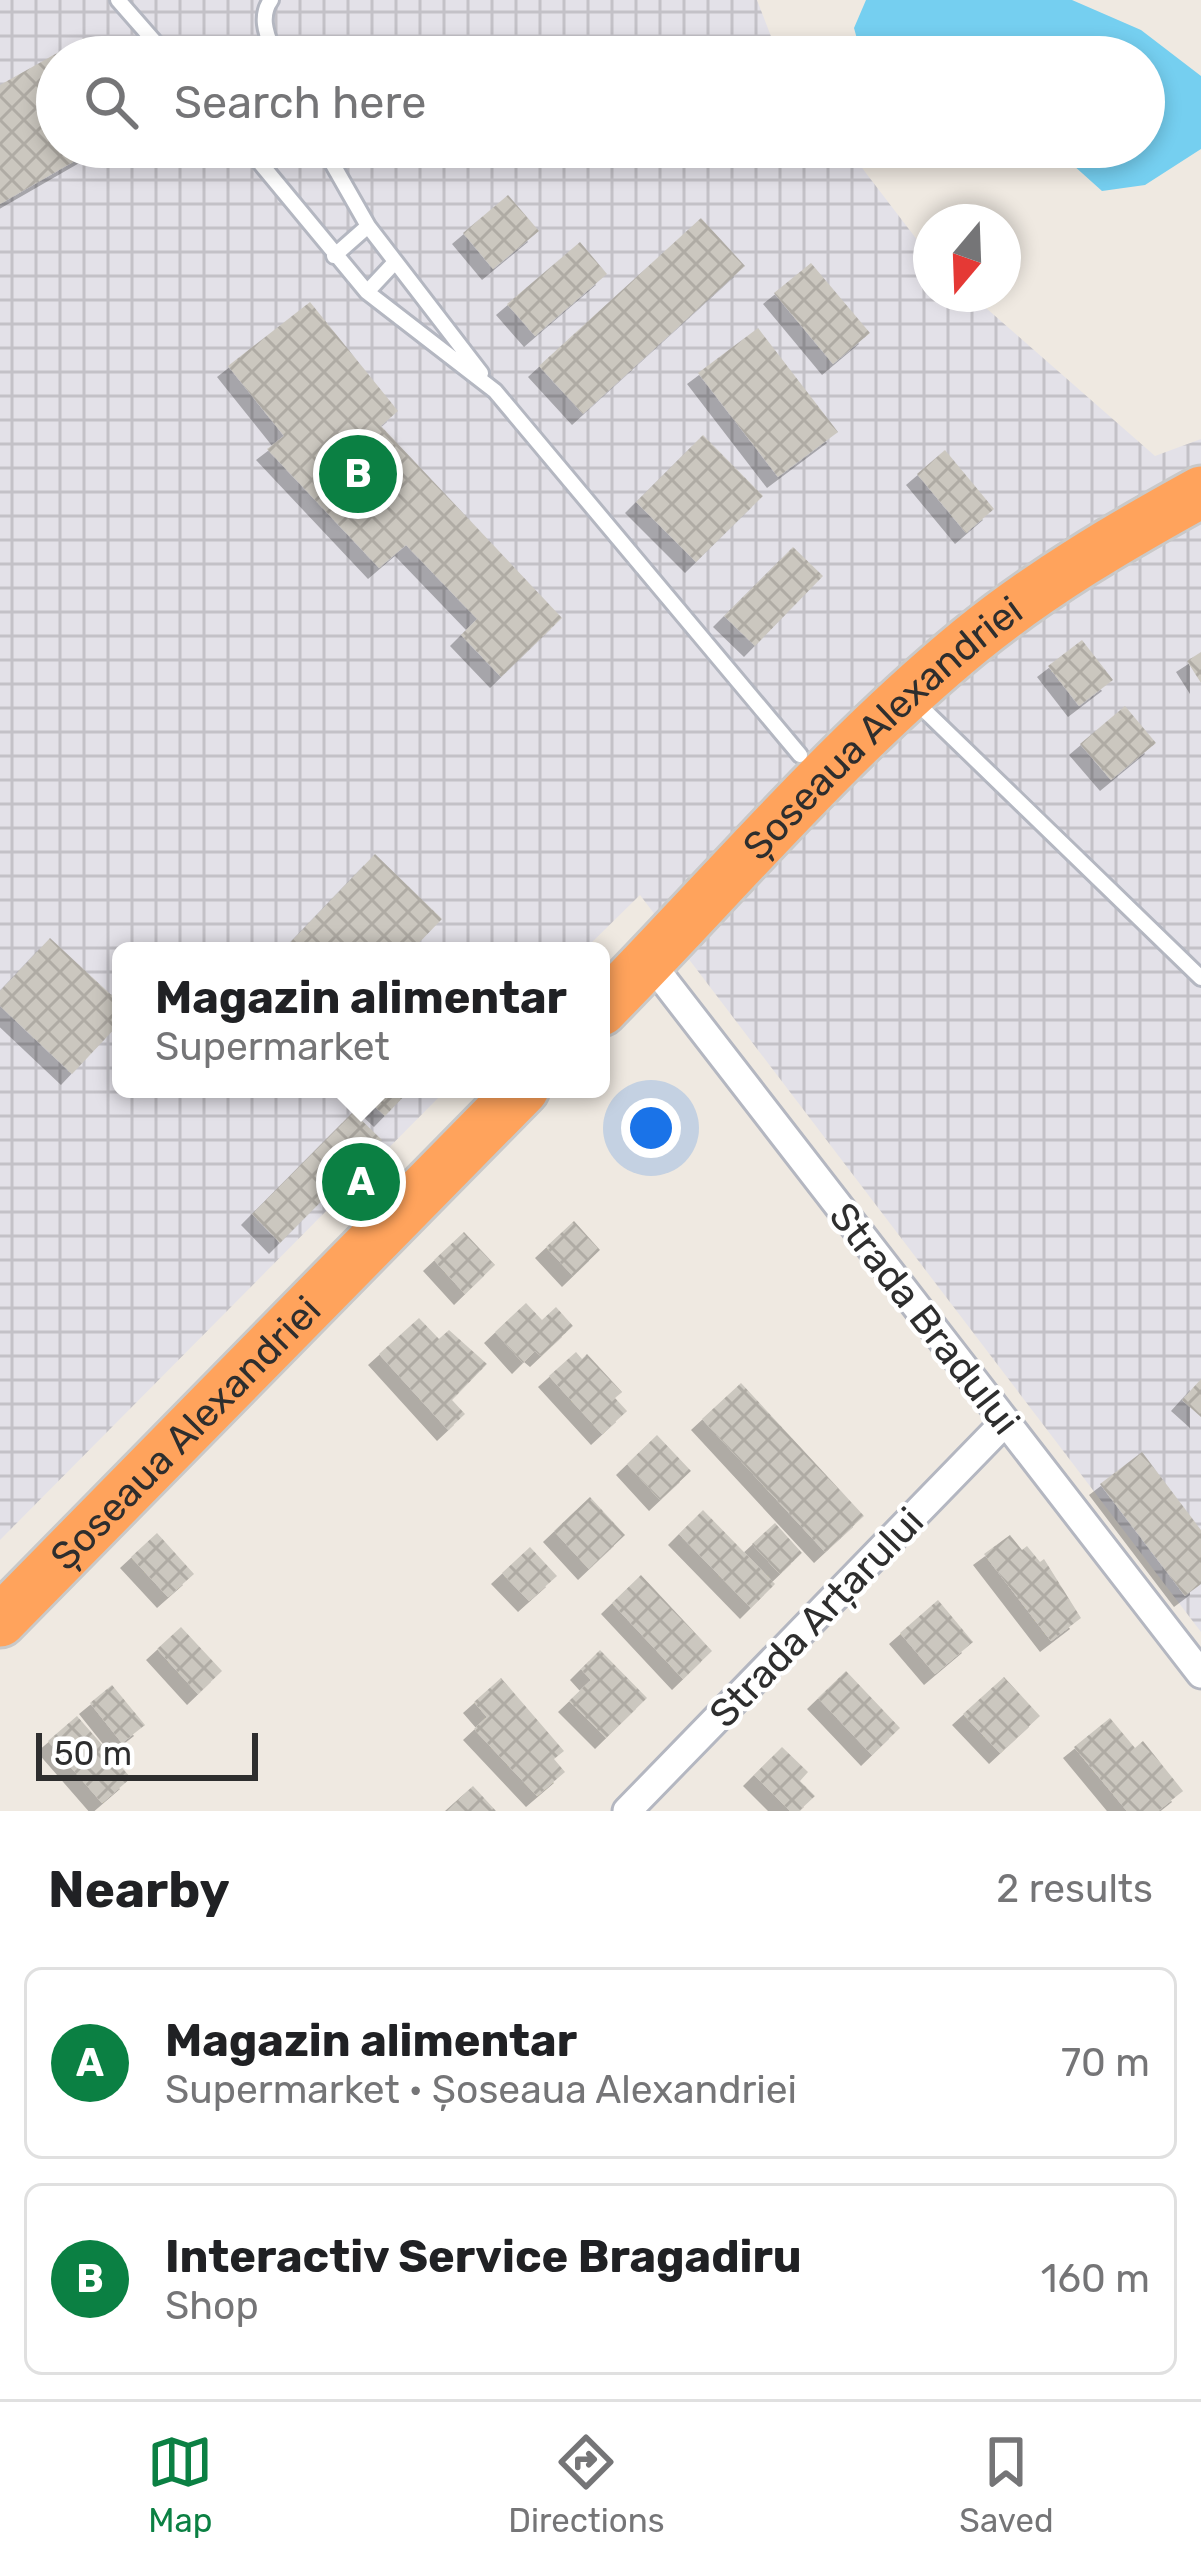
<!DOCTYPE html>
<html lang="en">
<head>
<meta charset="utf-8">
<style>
	:root { --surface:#fff; --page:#f2f2f2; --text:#202124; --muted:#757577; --line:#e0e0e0; --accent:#0b8043 }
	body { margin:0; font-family:Rubik,sans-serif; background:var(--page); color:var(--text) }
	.compass { position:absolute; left:913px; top:204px; width:108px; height:108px; border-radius:50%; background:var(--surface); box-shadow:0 6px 18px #0003; rotate:199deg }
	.scale { position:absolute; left:36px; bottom:30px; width:222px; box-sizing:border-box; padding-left:12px; border:6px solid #2e2e2e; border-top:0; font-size:33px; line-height:42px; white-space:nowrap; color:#2e2e2e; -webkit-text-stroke:9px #fff; paint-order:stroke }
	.you { position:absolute; left:651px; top:1128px; width:42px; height:42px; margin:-30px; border:9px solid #fff; border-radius:50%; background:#1a73e8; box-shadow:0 0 0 18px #1a73e833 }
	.badge { display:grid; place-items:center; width:78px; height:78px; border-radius:50%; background:var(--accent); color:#fff; font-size:39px; font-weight:700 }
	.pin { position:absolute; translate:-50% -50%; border:6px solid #fff; box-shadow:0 3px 12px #0006 }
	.popup { position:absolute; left:112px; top:942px; width:498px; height:156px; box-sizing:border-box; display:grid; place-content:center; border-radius:18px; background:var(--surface); filter:drop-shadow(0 3px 9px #0005); font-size:39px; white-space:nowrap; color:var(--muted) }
	.popup b { font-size:45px; color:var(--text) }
	.popup::after { content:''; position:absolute; left:50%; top:100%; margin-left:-24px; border:24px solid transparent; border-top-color:var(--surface) }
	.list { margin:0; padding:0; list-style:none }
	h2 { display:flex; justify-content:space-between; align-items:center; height:156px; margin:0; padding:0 48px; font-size:51px }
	h2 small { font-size:39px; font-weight:400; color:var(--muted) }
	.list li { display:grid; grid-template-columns:78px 1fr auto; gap:36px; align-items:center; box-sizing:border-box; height:192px; margin:0 24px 24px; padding:0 24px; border:3px solid var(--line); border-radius:18px }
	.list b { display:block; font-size:45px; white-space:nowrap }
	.list p { margin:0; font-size:39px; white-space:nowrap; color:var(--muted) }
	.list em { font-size:39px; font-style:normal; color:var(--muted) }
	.icon { flex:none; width:66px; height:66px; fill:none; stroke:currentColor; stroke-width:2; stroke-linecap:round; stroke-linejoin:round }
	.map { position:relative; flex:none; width:1201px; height:1811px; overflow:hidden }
	.search { position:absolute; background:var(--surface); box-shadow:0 6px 18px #0003; left:36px; right:36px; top:36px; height:132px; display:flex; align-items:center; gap:30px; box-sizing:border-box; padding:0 42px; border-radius:66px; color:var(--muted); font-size:45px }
	.sheet { height:588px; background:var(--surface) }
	nav { display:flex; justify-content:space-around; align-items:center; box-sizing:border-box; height:168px; border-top:3px solid var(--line); background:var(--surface); font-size:33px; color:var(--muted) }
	nav a { display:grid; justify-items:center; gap:6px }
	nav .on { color:var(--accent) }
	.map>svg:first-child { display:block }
	.industrial { fill:url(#industrial-grid) }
	.water { fill:#75cff0 }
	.building { fill:url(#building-cross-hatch); filter:url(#shadow) }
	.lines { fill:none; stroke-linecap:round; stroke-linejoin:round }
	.lane-casing { stroke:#b4b7c1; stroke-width:20 }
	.street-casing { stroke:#b4b7c1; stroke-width:33 }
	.highway-casing { stroke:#c9c9c9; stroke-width:57 }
	.lane { stroke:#fff; stroke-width:14 }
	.street { stroke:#fff; stroke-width:27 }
	.highway { stroke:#ffa35c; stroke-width:51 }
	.labels { text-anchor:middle; stroke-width:9; stroke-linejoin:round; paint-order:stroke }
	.street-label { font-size:39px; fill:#2e2e2e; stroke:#fff }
</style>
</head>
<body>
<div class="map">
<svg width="1201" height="1811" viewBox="0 0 1201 1811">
	<defs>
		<pattern id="industrial-grid" width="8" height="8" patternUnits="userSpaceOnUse" patternTransform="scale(3)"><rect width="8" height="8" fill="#e3e1e8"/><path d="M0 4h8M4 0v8" fill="none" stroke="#c3c1c7"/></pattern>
		<pattern id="building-cross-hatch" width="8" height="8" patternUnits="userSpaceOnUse" patternTransform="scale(3)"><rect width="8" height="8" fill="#cbc7bf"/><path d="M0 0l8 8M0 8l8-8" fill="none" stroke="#afaba4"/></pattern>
		<filter id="shadow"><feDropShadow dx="-11" dy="11" stdDeviation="0" flood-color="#0004"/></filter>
	</defs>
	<rect width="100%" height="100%" fill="#efe9e1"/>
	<!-- industrial -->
	<path class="industrial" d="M0 0H757L779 57H57V147H846L931 258V294H970L1155 456 1201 439V1632L640 895 583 951H121V1089H447L0 1540Z"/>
	<!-- water -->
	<path class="water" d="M866 0H1072L1141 30 1201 76V149L1145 185 1102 191 1053 147H1144V57H862L854 28Z"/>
	<!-- building -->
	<path class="building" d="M84 38 95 57H57V147H99L0 204V85Z
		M508 195 539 231 493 269 463 233Z
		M701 218 745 266 583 414 539 366Z
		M580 242 607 274 535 336 507 304Z
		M811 263 870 333 833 364 774 293Z
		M310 302 398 411 381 426 562 618 501 677 461 635 477 619 406 545 379 568 267 449 284 436 228 366Z
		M758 328 838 432 778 477 698 373Z
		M703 435 763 496 696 562 636 502Z
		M945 450 994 509 966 533 917 474Z
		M793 547 823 576 755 646 724 616Z
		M1082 640 1113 680 1079 706 1048 666Z
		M1201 652V683L1187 661Z
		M1125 706 1156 743 1111 780 1080 744Z
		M375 854 442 919 411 951H282Z
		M50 938 121 1004V1022L72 1074 0 1006V991Z
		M356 1089H411L385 1116Z
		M353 1112 382 1140 280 1243 252 1214Z
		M574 1221 600 1250 573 1276 546 1247Z
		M464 1232 495 1265 465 1294 434 1260Z
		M526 1303 542 1320 556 1307 573 1326 541 1356 535 1351 523 1363 495 1332Z
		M419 1318 439 1339 449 1330 487 1364 452 1400 465 1414 448 1430 379 1354Z
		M576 1352 582 1359 587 1354 622 1392 615 1398 627 1411 602 1434 549 1376Z
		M1201 1379V1417L1182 1400Z
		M741 1383 864 1516 825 1552 702 1419Z
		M657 1435 691 1471 660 1500 627 1464Z
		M1142 1452 1201 1530V1584L1185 1596 1100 1484Z
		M590 1497 625 1535 589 1569 554 1531Z
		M703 1510 775 1584 751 1608 679 1534Z
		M775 1523 802 1553 780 1574 752 1544Z
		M157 1533 194 1574 168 1597 131 1557Z
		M1010 1535 1022 1550 1027 1546 1040 1562 1044 1559 1081 1618 1051 1641 984 1554Z
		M530 1547 557 1576 529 1601 502 1573Z
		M641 1575 712 1651 683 1679 612 1603Z
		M938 1600 973 1642 935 1674 900 1633Z
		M181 1627 222 1671 198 1694 157 1649Z
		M600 1650 647 1698 606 1738 569 1701 591 1680 581 1669Z
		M846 1671 900 1728 872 1755 818 1698Z
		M1004 1677 1040 1716 1000 1753 963 1714Z
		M501 1678 564 1751 554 1759 565 1772 537 1796 474 1729 487 1717 474 1702Z
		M112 1685 145 1725 122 1743 90 1703Z
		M77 1716 131 1778 102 1803 48 1741Z
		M1110 1718 1135 1748 1143 1741 1183 1791 1158 1811H1127L1074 1747Z
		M782 1747 808 1772 800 1781 815 1796 799 1811H790L754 1775Z
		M473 1786 496 1811H445Z"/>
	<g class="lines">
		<!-- lane casing -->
		<g class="lane-casing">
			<path id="lane" d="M118 0 168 57
				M271 0C258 18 268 37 275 57
				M247 147 367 292 495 391 800 755
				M323 147 368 226 481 373
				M334 256 368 226
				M367 292 395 262
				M916 702 1201 978"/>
		</g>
		<!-- street casing -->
		<g class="street-casing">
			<path id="street" d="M649 961 1201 1674
				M627 1811 1005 1422"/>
		</g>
		<!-- highway casing -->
		<g class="highway-casing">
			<g id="highway">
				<path id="s1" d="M601 1010C723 886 836 751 970 641 1041 583 1121 536 1201 492"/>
				<path id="s2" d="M0 1621 523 1089"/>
			</g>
		</g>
		<!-- lane -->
		<use href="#lane" class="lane"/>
		<!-- street -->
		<use href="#street" class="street"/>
		<!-- highway -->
		<use href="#highway" class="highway"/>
	</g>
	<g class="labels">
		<!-- street labels -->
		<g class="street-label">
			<text dy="14" stroke="none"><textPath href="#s1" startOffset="399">Șoseaua Alexandriei</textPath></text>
			<text transform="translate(925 1318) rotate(52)" y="14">Strada Bradului</text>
			<text dy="14" stroke="none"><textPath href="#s2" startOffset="264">Șoseaua Alexandriei</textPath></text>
			<text transform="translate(816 1617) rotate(-46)" y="14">Strada Arțarului</text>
		</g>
	</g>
</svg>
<svg class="compass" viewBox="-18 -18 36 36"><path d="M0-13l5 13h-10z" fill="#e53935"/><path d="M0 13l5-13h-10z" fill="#757577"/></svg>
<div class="scale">50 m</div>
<div class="you"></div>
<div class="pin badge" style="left:361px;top:1182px">A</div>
<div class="popup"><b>Magazin alimentar</b>Supermarket</div>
<div class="pin badge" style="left:358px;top:474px">B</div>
<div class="search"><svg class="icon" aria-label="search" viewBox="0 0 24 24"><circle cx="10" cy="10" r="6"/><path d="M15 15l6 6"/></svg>Search here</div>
</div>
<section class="sheet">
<h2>Nearby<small>2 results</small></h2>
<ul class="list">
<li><span class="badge">A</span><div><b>Magazin alimentar</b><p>Supermarket · Șoseaua Alexandriei</p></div><em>70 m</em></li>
<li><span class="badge">B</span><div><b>Interactiv Service Bragadiru</b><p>Shop</p></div><em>160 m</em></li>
</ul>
</section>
<nav>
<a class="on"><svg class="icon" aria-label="map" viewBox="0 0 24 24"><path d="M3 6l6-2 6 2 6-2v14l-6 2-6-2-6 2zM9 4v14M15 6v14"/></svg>Map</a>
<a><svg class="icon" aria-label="directions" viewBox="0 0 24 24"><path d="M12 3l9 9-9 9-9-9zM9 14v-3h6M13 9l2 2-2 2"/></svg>Directions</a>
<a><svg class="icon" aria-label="saved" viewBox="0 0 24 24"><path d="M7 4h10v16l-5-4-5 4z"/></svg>Saved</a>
</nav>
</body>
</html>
